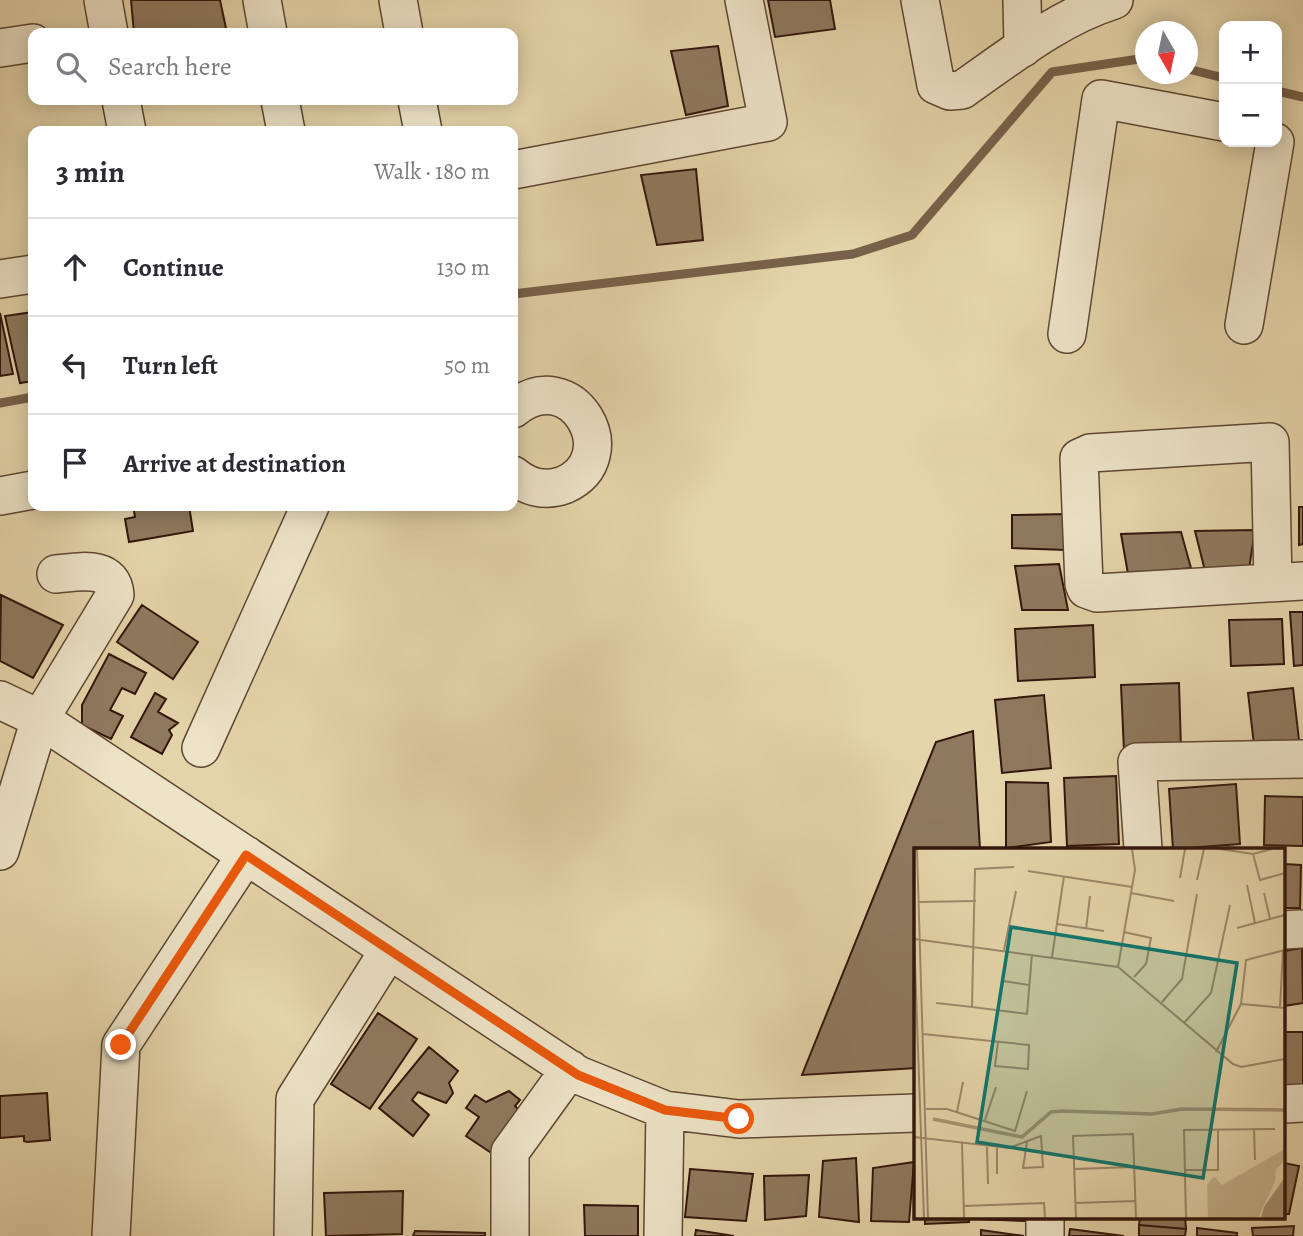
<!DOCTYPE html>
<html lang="en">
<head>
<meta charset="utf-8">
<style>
	:root { --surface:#fff; --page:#f7f7f7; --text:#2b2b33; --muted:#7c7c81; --line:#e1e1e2 }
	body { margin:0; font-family:Alegreya,serif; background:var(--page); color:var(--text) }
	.controls { position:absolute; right:21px; top:21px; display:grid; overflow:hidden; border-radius:14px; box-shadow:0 4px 18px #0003 }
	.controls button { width:63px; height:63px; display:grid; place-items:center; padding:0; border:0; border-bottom:2px solid var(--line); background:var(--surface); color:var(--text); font:35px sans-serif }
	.compass { position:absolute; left:1135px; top:21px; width:63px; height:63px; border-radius:50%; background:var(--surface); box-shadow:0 4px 18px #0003; rotate:171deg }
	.stop { position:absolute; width:21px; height:21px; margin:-16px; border:5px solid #ea580c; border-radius:50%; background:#fff }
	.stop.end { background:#ea580c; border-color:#fff; box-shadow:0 2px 7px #0008 }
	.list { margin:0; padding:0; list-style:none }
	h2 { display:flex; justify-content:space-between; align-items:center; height:91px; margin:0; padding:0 28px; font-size:30px }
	h2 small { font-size:23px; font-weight:400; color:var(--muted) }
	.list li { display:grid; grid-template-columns:46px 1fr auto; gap:21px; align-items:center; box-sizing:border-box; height:98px; padding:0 28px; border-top:2px solid var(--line) }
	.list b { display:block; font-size:26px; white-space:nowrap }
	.list em { font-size:23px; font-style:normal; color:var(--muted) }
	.icon { flex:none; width:38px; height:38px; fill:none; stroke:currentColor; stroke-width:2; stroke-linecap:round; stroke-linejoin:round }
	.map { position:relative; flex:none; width:1303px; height:1236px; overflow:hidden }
	.search { position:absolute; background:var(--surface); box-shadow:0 4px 18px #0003; left:28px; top:28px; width:490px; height:77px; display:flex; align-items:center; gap:18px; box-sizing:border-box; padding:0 24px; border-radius:14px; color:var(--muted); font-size:26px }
	.panel { position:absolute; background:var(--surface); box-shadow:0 4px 18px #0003; left:28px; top:126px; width:490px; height:385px; border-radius:14px }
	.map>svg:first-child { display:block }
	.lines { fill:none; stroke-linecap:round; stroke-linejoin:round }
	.stream { stroke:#78614a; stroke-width:9 }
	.building { fill:#8f795e; stroke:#32160c; stroke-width:2 }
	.minor-casing { stroke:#5e4633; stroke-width:40 }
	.minor { stroke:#ede3c7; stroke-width:37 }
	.route { stroke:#ea580c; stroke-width:9 }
	.inset-river { fill:none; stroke:#a79374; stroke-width:3.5 }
	.inset-road { fill:none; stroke:#9d886a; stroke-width:2 }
	.view { fill:#0f766e; fill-opacity:0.15; stroke:#0f766e; stroke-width:3.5 }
	.inset-edge { fill:none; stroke:#32160c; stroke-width:3.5 }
</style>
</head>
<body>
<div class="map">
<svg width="1303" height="1236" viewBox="0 0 1303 1236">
	<rect width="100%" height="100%" fill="#e4d4a9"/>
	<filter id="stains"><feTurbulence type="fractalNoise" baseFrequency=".00286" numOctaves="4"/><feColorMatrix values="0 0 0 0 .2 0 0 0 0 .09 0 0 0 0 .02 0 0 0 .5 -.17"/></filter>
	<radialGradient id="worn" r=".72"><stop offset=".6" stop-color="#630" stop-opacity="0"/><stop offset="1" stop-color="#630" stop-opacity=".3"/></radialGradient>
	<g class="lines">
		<!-- stream -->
		<path class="stream" d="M1188 69 1224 78
			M1277 91 1303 97
			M513 294 853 254 912 235 1052 72 1146 58
			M0 403 33 397"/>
	</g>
	<!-- building -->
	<path class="building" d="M131 0H220L227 33H134Z
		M768 0H830L835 29 775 37Z
		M718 46 728 106 686 115 671 51Z
		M696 169 703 240 657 245 641 175Z
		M33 312V381L20 383 5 316Z
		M0 313 13 374 0 376Z
		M133 506H189L193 531 129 542 125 519 135 517Z
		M1299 507H1303V544L1299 545Z
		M1068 514 1066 550 1012 548V515Z
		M1255 530 1249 569 1205 571 1195 531Z
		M1181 532 1191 568 1128 574 1121 534Z
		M1059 564 1068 610H1022L1015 566Z
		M1 595 63 625 33 678 0 661Z
		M142 605 198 642 173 679 117 642Z
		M1290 612H1303V665L1294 666Z
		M1282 619 1284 664 1231 666 1229 620Z
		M1093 625 1095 677 1018 681 1015 629Z
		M109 654 146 673 135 694 122 688 110 710 123 716 111 739 82 725V705Z
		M1179 683 1181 749 1124 751 1121 685Z
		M1293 688 1299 740 1254 745 1248 693Z
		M155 693 166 699 158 712 178 723 169 730 172 735 162 754 131 737Z
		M1044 695 1051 768 1002 773 995 700Z
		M973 731 980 849H916V1068L802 1075 936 742Z
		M1116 776 1119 844 1067 846 1064 778Z
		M1006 782 1048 783 1051 842 1006 848Z
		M1236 784 1240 844 1173 849 1169 789Z
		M1265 796 1303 797V846L1264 845Z
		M1284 864 1301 865 1300 908H1284Z
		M1302 948 1303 1003 1284 1006V951Z
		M378 1013 417 1039 370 1109 331 1084Z
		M1284 1032H1303V1086L1284 1085Z
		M429 1047 458 1071 449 1083 453 1093 446 1103 418 1092 412 1100 429 1115 413 1136 379 1108Z
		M509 1091 520 1100 515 1106 520 1111 496 1156 466 1136 479 1117 466 1108 475 1095 486 1102Z
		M47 1093 50 1140 27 1142 24 1141V1136L0 1138V1096Z
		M856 1158 859 1222 819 1217 823 1161Z
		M914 1162 909 1222 871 1221 873 1168Z
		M1284 1163 1299 1166 1289 1214H1284Z
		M690 1169 753 1174 746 1221 685 1217Z
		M809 1175 806 1216 765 1220 764 1176Z
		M403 1191 402 1234 326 1236 324 1193Z
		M584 1205 638 1206V1236H585Z
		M925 1217H968L969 1222 925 1224Z
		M979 1217H1024V1221L979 1219Z
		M1140 1217H1185L1186 1229 1139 1225Z
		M1139 1225 1186 1229 1185 1236H1139Z
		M1294 1226 1293 1236H1253L1252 1228Z
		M1197 1228 1237 1233V1236H1197Z
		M1070 1229 1124 1236H1069Z
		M696 1230 734 1236H695Z
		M981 1230 1024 1236H981Z
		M415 1231 485 1233V1236H413Z"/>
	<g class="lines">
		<!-- minor casing -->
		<g class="minor-casing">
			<path id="minor" d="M103 0 109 33
				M262 0 268 33
				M398 0 404 33
				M920 0 936 85 950 91 962 90C1011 56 1057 18 1114 0
				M1022 0 1023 48
				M0 48 33 43
				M121 100 127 131
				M280 100 286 131
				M417 100 423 131
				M513 170 768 122 744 0
				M0 279 33 274
				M1244 325 1275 142
				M1067 334 1101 99 1224 122
				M513 409C572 360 628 457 564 485 545 492 527 487 513 475
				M0 496 33 490
				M1273 582 1270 442 1090 453 1079 458 1084 584 1086 589 1097 593 1303 581
				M0 700 40 719 578 1075 665 1110 739 1119 916 1113
				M201 748 310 506
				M1143 849 1137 762 1303 759
				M0 851 40 719 115 595C113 564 79 572 56 574
				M1284 930 1300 929
				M1284 1104 1303 1103
				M1045 1217V1236
				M111 1236 121 1045 246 855
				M293 1236 295 1099 389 950
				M510 1236V1152L570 1069
				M663 1236 665 1110"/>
		</g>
		<!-- minor -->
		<use href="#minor" class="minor"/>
	</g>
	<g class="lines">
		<!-- route -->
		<path class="route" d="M121 1045 246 855 578 1075 665 1110 739 1119"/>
	</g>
	<!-- overview -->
	<g transform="translate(914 848)">
		<rect width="371" height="371" fill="#e4d4a9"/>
		<path d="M371 301V312L362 321 361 333 344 370H294L293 337 300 328 308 337Z" fill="#c6b48e"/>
		<path d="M371 329V370H347L350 359Z" fill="#a79374"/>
		<path class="inset-river" d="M19 271 108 289 137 264 148 263 238 266 268 261 371 262"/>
		<path class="inset-road" d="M3 1 14 370M306 1 339 6 358 1M339 6 346 32 371 25M114 23 218 39M266 30 271 1M283 32 290 1M333 37 341 75M217 45 260 53M350 45 356 71M4 54 62 53M143 76 190 83M323 80 371 67M172 81 176 48M210 84 237 90 232 116 220 129M0 89 10 370M0 91 204 119 319 216 327 219 371 211M90 102 102 43M138 109 150 28M204 119 221 22 218 1M89 133 115 137M248 154 268 131 283 46M22 155 58 159 61 21 100 19M327 156 371 160M58 159 113 166 118 106M366 159 369 103M270 175 297 145 316 57M9 186 115 197 114 221 81 218 84 194M302 204 327 156 332 112 371 102M12 261H33L101 283 113 243M43 264 49 234M71 272 82 239M340 281 341 312M0 289 95 300 127 288 129 319 109 320 113 294M48 295 50 370M73 299 74 336M160 321 220 319M271 322H304V282M83 326V300M161 355 221 353M50 358 130 355 131 370M162 370 159 288 219 286 222 370M272 370 270 282 361 281"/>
		<path class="view" d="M97 79 323 115 289 330 63 294Z"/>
		<rect width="371" height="371" class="inset-edge"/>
	</g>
	<rect width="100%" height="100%" filter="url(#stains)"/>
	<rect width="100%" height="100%" fill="url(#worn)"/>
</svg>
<div class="controls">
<button>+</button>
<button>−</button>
</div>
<svg class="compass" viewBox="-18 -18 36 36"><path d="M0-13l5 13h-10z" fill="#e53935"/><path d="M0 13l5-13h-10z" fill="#7c7c81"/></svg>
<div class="stop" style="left:739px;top:1119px"></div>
<div class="stop end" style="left:121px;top:1045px"></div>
<div class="search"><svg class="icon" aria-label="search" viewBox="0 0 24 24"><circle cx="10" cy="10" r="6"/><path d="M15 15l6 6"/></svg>Search here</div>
<section class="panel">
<h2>3 min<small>Walk · 180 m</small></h2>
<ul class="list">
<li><svg class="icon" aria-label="ahead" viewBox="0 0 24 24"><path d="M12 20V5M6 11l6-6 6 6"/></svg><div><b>Continue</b></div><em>130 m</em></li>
<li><svg class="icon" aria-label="left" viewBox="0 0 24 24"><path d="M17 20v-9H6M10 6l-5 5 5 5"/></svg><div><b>Turn left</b></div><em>50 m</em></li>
<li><svg class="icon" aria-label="arrive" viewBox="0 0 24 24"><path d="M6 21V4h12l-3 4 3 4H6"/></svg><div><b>Arrive at destination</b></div></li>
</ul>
</section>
</div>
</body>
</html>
